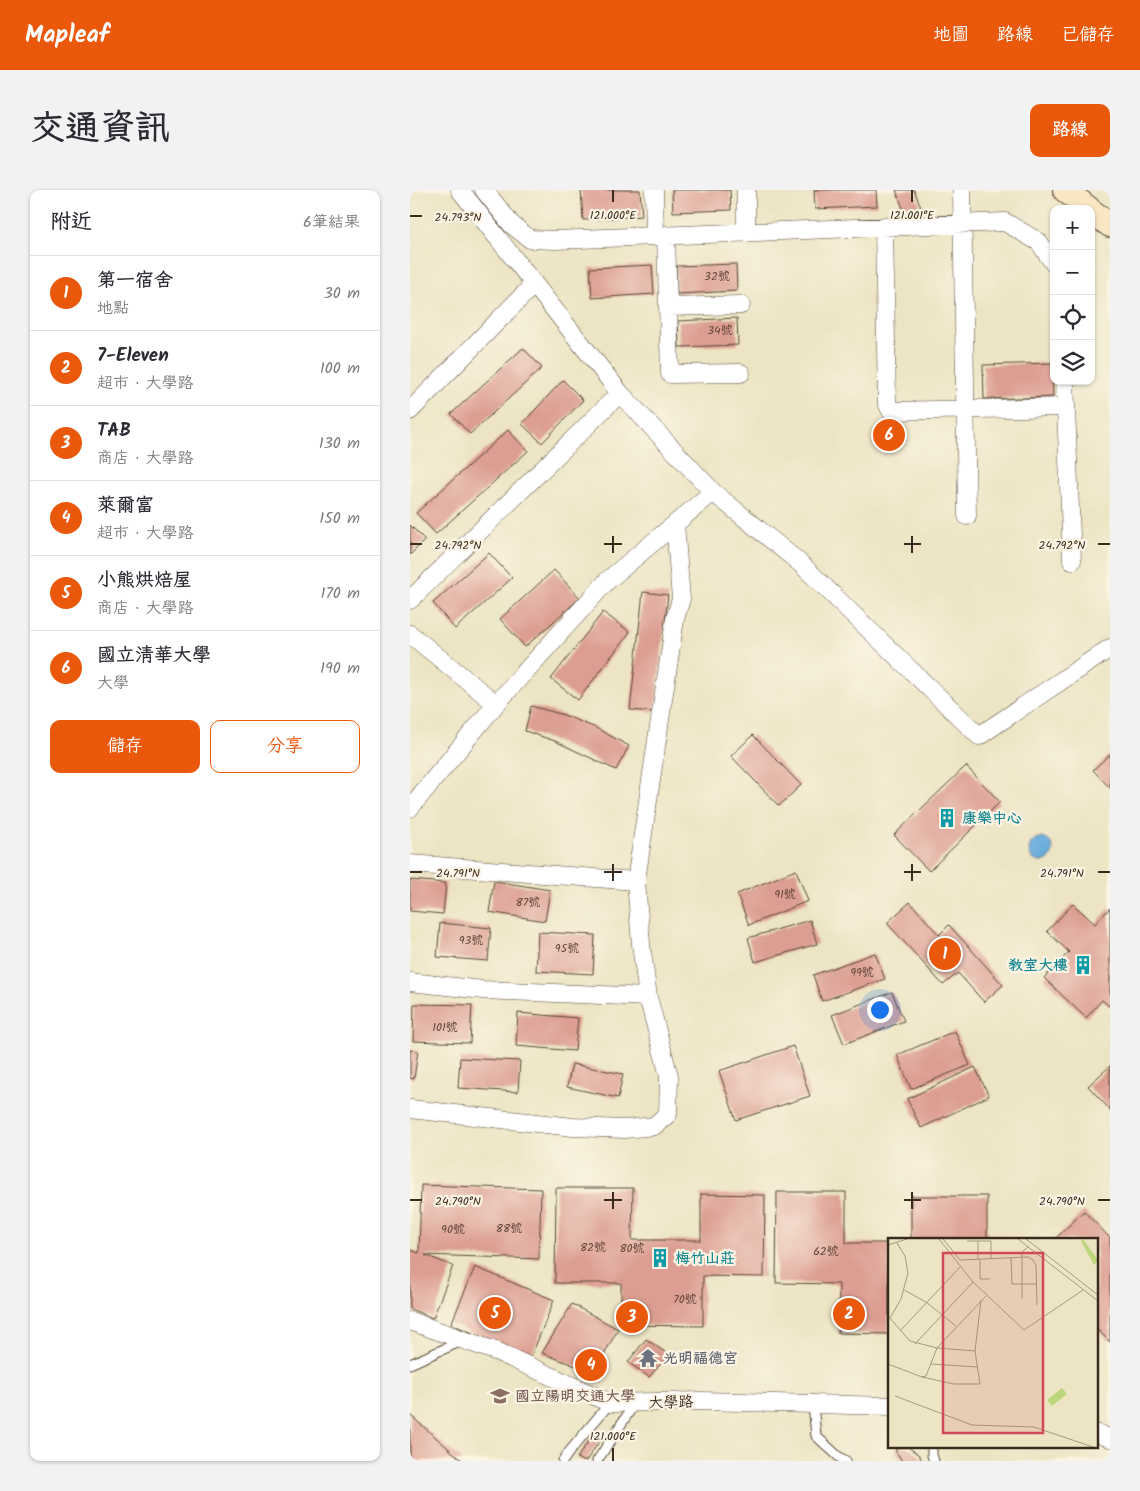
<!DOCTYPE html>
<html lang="zh-TW">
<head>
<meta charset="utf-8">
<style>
	:root { --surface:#fff; --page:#f2f2f3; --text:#2b2b33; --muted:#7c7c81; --line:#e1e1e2; --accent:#ea580c }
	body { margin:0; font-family:Kalam,"LXGW WenKai TC",sans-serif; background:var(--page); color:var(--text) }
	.controls { position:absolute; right:15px; top:15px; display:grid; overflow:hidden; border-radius:10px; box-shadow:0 1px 4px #0004 }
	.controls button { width:45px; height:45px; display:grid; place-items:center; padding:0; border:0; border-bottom:1px solid var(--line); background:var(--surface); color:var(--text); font:25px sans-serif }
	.you { position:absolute; left:469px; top:819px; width:18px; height:18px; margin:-12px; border:4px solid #fff; border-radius:50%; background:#1a73e8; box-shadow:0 0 0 8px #1a73e833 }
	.badge { display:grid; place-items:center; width:32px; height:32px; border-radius:50%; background:var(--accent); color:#fff; font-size:16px; font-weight:700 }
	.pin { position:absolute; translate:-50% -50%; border:2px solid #fff; box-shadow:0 1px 5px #0006 }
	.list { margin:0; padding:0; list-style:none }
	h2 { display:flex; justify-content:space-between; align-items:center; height:65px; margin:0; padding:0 20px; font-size:21px }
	h2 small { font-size:16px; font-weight:400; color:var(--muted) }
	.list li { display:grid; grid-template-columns:32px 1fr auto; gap:15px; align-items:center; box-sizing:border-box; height:75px; padding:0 20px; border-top:1px solid var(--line) }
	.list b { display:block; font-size:19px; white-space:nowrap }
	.list p { margin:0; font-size:16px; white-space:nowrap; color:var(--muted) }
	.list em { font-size:16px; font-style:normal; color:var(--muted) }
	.actions { display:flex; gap:10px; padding:15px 20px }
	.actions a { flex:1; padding:11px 0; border:1px solid var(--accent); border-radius:10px; text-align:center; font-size:18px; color:var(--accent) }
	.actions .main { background:var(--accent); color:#fff }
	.icon { flex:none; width:28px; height:28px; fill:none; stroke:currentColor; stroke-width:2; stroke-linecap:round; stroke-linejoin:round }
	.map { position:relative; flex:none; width:700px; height:1271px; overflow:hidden; border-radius:10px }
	header { display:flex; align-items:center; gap:30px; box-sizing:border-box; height:70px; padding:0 25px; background:var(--accent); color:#fff }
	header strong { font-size:24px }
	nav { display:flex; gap:28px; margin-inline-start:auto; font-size:18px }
	.intro { display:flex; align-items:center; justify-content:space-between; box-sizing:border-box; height:120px; padding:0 30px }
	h1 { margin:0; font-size:35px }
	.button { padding:12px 22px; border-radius:10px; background:var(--accent); color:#fff; font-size:18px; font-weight:700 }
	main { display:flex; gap:30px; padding:0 30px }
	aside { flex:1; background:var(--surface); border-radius:10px; box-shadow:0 1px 4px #0004 }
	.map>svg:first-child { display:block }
	.water { fill:#66abdc; stroke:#506a7d }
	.building { fill:#dc9e92 }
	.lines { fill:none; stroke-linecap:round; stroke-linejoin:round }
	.lane-casing { stroke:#564637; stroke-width:11 }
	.street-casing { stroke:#564637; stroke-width:19 }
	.secondary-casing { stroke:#564637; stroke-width:26 }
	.lane { stroke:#fff; stroke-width:9 }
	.street { stroke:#fff; stroke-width:18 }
	.secondary { stroke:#f9e7c3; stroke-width:24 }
	.ticks { fill:none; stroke:#3b2a1e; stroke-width:2 }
	.labels { text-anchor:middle; stroke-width:4.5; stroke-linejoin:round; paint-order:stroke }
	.number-label { font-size:12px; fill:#63473b }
	.culture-label { font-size:15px; font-weight:bold; fill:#0d838f; stroke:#fcf5e5; text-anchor:start }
	.worship-label { font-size:15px; font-weight:bold; fill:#5b616d; stroke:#fcf5e5; text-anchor:start }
	.education-label { font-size:15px; font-weight:bold; fill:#785e54; stroke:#fcf5e5; text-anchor:start }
	.street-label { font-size:15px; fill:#3b2a1e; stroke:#fcf5e5 }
	.inset-road { fill:none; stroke:#a59a81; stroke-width:1 }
	.view { fill:#d1495b; fill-opacity:0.15; stroke:#d1495b; stroke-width:2.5 }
	.inset-edge { fill:none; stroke:#3b2a1e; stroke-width:2.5 }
	.ticks-label { font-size:12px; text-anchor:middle; fill:#3b2a1e; stroke:#fcf5e5; stroke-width:4.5; stroke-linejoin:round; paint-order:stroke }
</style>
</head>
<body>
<header>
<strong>Mapleaf</strong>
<nav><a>地圖</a><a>路線</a><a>已儲存</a></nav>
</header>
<div class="intro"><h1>交通資訊</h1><a class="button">路線</a></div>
<main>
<aside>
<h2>附近<small>6筆結果</small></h2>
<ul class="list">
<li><span class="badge">1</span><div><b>第一宿舍</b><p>地點</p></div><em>30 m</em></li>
<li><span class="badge">2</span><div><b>7-Eleven</b><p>超市 · 大學路</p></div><em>100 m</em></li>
<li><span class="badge">3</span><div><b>TAB</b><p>商店 · 大學路</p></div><em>130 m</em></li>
<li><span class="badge">4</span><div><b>萊爾富</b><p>超市 · 大學路</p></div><em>150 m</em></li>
<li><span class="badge">5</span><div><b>小熊烘焙屋</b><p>商店 · 大學路</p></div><em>170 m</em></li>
<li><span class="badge">6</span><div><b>國立清華大學</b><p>大學</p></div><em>190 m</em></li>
</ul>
<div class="actions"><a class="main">儲存</a><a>分享</a></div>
</aside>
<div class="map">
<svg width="700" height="1271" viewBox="0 0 700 1271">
	<rect width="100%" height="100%" fill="#fcf5e5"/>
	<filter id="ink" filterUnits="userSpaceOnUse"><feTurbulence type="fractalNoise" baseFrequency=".02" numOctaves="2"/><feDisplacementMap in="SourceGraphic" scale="10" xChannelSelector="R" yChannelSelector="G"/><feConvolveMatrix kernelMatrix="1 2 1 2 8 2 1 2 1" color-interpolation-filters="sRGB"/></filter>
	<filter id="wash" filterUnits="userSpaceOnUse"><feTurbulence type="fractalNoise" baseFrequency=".0096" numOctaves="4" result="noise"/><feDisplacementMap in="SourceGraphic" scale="20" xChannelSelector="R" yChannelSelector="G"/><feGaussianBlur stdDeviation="1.12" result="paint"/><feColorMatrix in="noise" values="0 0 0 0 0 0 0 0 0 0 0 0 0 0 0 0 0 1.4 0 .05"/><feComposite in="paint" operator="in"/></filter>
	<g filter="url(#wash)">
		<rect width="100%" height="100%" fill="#ece4c3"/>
		<!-- water -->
		<path class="water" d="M619 660a12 12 0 1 1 24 0a12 12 0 1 1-24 0Z"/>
		<g id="blocks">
			<!-- building -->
			<path class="building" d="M171 0H230L232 26 173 30Z
				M262 0H320L321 20 263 22Z
				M404 0H466L467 16 405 19Z
				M486 0H504L512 20 496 26Z
				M326 74 327 101 267 104 266 76Z
				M242 75 244 104 182 108 180 78Z
				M327 128 328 155 269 157 268 131Z
				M113 158 132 178 60 244 41 224Z
				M642 173 643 207 574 209 573 175Z
				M153 190 173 210 132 253 112 234Z
				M98 240 118 261 26 344 6 323Z
				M0 335 15 350 0 365Z
				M79 363 102 388 45 439 23 413Z
				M144 380 170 408 115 457 90 429Z
				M233 402 258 405 245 522 220 520Z
				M193 422 220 442 168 510 141 489Z
				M121 516 154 525 186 538 219 556 206 580 145 551 115 541Z
				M343 545 391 595 369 616 321 566Z
				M700 564V598L683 580Z
				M556 576 590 612 519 681 484 645Z
				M386 680 398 711 339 735 327 704Z
				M0 690 36 693 33 724 0 721Z
				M84 691 140 700 135 731 79 722Z
				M500 712 529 745 539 735 593 795 574 812 548 783 533 795 477 733Z
				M663 714 685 734 700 718V817L692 810 676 828 634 788 659 762 637 741Z
				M400 730 407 754 345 772 338 748Z
				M30 733 81 738 78 771 27 767Z
				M128 742 185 745 183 784 126 781Z
				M465 763 475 789 412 811 403 785Z
				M482 802 494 831 434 854 422 825Z
				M4 814 62 815 60 853 3 851Z
				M108 823 168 828 165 861 106 856Z
				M545 841 560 875 501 899 487 865Z
				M383 856 400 906 326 930 309 881Z
				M0 860 8 861 4 889 0 888Z
				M50 868 110 871 108 902 48 898Z
				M162 874 213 884 208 908 157 897Z
				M700 876V920L678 896Z
				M565 877 579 906 511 938 497 909Z
				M11 995 131 999 129 1069 15 1065 43 1076 23 1128 0 1119V1060L9 1063Z
				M146 998H223L222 1050H291V1004L355 1005 354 1087 293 1086V1136L211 1135V1093H145Z
				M367 1002H436V1053H479V1144L428 1143 429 1094 366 1093Z
				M501 1006H577V1050H501Z
				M674 1021 700 1048V1152L686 1138V1050H644Z
				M65 1077 144 1110 121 1167 41 1134Z
				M162 1114 208 1139 184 1183 132 1163Z
				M236 1149 259 1165 239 1187 218 1172Z
				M0 1225 53 1271H0Z
				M183 1244 191 1249 176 1271H172L167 1268Z
				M489 1257H498L509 1265 512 1271H492L485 1260Z"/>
		</g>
	</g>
	<g filter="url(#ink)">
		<use href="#blocks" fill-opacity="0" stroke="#564637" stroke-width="1"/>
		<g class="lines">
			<!-- lane casing -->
			<g class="lane-casing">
				<path id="lane" d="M0 1174 52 1151
					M403 1214 406 1246 429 1267 436 1271
					M522 1257V1265L524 1271
					M153 1271 159 1262 200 1213
					M187 1271 225 1213"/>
			</g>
			<!-- street casing -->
			<g class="street-casing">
				<path id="street" d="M50 0 210 203 303 302 391 374 569 546 700 458
					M74 0 101 34 120 49 145 50 595 32 629 52 644 74
					M244 0 245 46
					M336 0V42
					M552 0 557 326
					M474 36 477 213 481 221 656 217
					M256 45 260 184 331 183
					M258 117 331 115
					M655 191 662 371
					M0 221 124 94
					M0 410 210 203
					M0 444 86 514
					M0 618 86 514 197 391 303 302
					M0 674 226 691
					M0 792 73 800 238 807
					M0 919 163 937 215 939 244 936 258 924 259 886 238 807 231 754 226 691 265 429 271 409 265 334
					M0 1131 88 1162 200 1213 292 1211 479 1216
					M686 1243 700 1248"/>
			</g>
			<!-- secondary casing -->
			<g class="secondary-casing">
				<path id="secondary" d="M655 0 679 19
					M681 21 700 35"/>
			</g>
			<!-- lane -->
			<use href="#lane" class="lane"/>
			<!-- street -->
			<use href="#street" class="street"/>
			<!-- secondary -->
			<use href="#secondary" class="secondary"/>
		</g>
	</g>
	<!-- ticks -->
	<path class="ticks" d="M203 0V12M502 0V12M0 26H12M203 346V363M502 346V363M0 354H12M194 354H212M494 354H511M688 354H700M203 674V691M502 674V691M0 682H12M194 682H212M494 682H511M688 682H700M203 1002V1019M502 1002V1019M0 1010H12M194 1010H212M494 1010H511M688 1010H700M203 1258V1271"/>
	<!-- icons -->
	<defs>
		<g id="building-bare" transform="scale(1.5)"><path d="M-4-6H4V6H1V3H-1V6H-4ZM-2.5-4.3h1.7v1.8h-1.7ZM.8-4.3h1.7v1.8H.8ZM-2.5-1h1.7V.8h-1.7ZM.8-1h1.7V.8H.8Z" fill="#0f9aa8" stroke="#fcf5e5" stroke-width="2.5" paint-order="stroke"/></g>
		<g id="temple-bare" transform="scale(1.5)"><path d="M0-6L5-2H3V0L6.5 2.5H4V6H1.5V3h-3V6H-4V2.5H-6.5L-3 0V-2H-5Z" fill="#6b7280" stroke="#fcf5e5" stroke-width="2.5" paint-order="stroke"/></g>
		<g id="university-bare" transform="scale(1.5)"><path d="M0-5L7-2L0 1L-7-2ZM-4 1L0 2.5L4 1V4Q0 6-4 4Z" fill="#8d6e63" stroke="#fcf5e5" stroke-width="2.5" paint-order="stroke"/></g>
	</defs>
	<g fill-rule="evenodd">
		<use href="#building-bare" x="537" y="628"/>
		<use href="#building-bare" x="673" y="775"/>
		<use href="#building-bare" x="250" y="1068"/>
		<use href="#temple-bare" x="238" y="1168"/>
		<use href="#university-bare" x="90" y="1206"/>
	</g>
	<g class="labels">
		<!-- number labels -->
		<g class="number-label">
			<text x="307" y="90">32號</text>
			<text x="310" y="144">34號</text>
			<text x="375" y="708">91號</text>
			<text x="118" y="716">87號</text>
			<text x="61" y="754">93號</text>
			<text x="157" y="762">95號</text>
			<text x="452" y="786">99號</text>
			<text x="35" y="841">101號</text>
			<text x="99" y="1042">88號</text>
			<text x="43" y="1043">90號</text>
			<text x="183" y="1061">82號</text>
			<text x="222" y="1062">80號</text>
			<text x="416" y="1065">62號</text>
			<text x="275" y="1113">70號</text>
		</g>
		<!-- culture labels -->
		<g class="culture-label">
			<text x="552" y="633">康樂中心</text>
			<text x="658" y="780" text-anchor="end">教室大樓</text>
			<text x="265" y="1073">梅竹山莊</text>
		</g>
		<!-- worship labels -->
		<g class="worship-label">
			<text x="253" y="1173">光明福德宮</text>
		</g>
		<!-- education labels -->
		<g class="education-label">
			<text x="105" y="1211">國立陽明交通大學</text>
		</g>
		<!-- street labels -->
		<g class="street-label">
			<text transform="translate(261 1212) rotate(-1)" y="5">大學路</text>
		</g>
	</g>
	<!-- overview -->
	<g transform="translate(478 1048)">
		<rect width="210" height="210" fill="#ece4c3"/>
		<path d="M195 1 210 22 206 27 193 3ZM174 150 179 156 164 168 159 162Z" fill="#bdd67b"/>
		<path class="inset-road" d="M51 1 85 44 136 92 195 52M55 1 72 22 140 19 145 22 148 27 149 67M130 1 210 63M138 1 210 57M79 3H103V21M90 3V21M0 7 19 1M123 20 124 46H148M92 21V41H102M16 52 38 64 68 88M134 61V14L140 9M0 78 22 103 49 110 98 58M2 80 13 61 20 35 17 18 9 5M12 93 73 28M27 106 85 44M0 126 34 139 38 138 49 110 87 113M43 126 89 129M34 139 66 146H92L87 113 93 62M7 158 84 187 146 189 205 209"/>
		<path class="view" d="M55 15H155V195H55Z"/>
		<rect width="210" height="210" class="inset-edge"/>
	</g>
	<g class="ticks-label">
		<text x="203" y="29">121.000°E</text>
		<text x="502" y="29">121.001°E</text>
		<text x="48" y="31">24.793°N</text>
		<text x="48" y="359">24.792°N</text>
		<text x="652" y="359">24.792°N</text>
		<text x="48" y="687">24.791°N</text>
		<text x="652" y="687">24.791°N</text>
		<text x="48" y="1015">24.790°N</text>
		<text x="652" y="1015">24.790°N</text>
		<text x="203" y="1250">121.000°E</text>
	</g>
</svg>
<div class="controls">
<button>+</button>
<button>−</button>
<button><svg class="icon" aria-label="locate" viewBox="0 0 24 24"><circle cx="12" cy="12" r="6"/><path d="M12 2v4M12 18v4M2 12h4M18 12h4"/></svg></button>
<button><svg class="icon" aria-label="layers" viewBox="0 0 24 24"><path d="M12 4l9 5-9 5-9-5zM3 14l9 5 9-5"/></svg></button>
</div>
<div class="you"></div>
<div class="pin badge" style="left:535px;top:764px">1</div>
<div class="pin badge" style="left:439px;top:1124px">2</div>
<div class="pin badge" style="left:222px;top:1127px">3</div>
<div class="pin badge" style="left:181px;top:1175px">4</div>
<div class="pin badge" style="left:85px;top:1123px">5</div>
<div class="pin badge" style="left:479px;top:245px">6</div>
</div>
</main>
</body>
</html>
